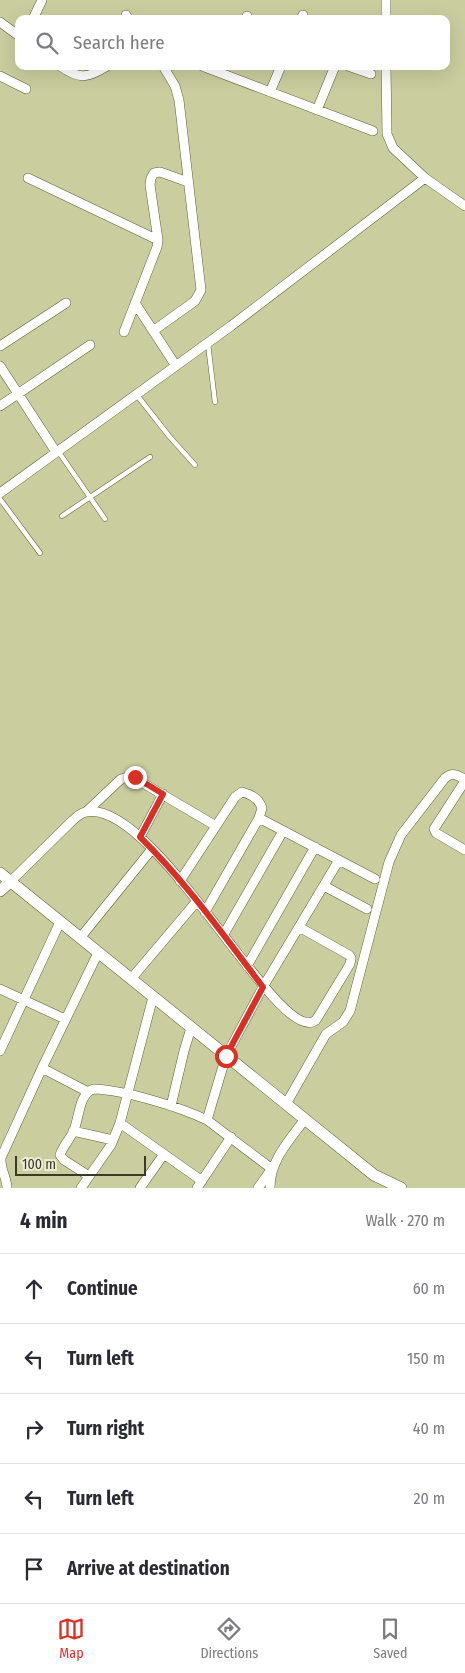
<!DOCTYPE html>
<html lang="en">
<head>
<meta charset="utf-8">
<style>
	:root { --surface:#fff; --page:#f2f2f3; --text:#2b2b33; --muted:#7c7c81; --line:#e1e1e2; --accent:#d93025 }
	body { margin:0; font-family:"Fira Sans Condensed",sans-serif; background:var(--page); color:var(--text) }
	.scale { position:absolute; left:15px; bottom:12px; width:131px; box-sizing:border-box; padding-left:5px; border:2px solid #393b28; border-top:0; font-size:14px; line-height:18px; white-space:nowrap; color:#393b28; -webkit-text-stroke:4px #eaecd4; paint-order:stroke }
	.stop { position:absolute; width:15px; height:15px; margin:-11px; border:4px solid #d93025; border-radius:50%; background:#fff }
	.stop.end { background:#d93025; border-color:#fff; box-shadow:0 1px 5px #0008 }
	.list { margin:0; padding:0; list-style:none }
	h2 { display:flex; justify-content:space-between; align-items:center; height:65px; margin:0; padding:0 20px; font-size:21px }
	h2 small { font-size:16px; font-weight:400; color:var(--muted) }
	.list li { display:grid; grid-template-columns:32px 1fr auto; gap:15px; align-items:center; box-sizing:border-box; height:70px; padding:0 20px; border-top:1px solid var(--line) }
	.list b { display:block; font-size:19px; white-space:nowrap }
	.list em { font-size:16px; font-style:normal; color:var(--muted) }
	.icon { flex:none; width:28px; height:28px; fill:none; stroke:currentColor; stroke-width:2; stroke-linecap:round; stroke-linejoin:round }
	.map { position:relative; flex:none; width:465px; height:1188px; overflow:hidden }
	.search { position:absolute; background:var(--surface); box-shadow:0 5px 20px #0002; left:15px; right:15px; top:15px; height:55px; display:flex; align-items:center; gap:12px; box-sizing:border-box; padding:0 18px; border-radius:10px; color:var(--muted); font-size:19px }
	.sheet { height:415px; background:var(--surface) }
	nav { display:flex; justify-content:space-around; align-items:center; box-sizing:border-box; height:70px; border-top:1px solid var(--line); background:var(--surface); font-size:14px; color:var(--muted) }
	nav a { display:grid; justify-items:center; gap:2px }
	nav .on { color:var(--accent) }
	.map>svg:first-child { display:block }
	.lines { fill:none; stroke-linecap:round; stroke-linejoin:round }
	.service-casing { stroke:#5f6236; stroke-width:5.5 }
	.minor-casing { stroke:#5f6236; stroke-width:10 }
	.tertiary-casing { stroke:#5f6236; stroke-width:12 }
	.service { stroke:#fff; stroke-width:4.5 }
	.minor { stroke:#fff; stroke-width:9 }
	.tertiary { stroke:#fff; stroke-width:11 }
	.route { stroke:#d93025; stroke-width:6 }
</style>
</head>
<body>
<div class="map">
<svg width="465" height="1188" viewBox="0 0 465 1188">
	<rect width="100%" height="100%" fill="#cacd9e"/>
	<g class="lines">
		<!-- service casing -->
		<g class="service-casing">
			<path id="service" d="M208 344 215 402
				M136 394 169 436 195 465
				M58 451 105 519
				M0 499 40 553
				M62 516 150 457"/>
		</g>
		<!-- minor casing -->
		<g class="minor-casing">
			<path id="minor" d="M386 0V19
				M126 15 128 19
				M33 19 42 0
				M246 19 247 16
				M301 19 303 15
				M0 22 19 36
				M60 66C80 80 88 78 107 66
				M202 66 373 131
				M348 66 371 74
				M386 66 387 134 393 148 425 178 465 206
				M0 76 26 89
				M270 92 281 66
				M317 110 335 66
				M28 178 158 240
				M135 303 176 366
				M153 331 195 301 201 290 179 100 175 86 163 66
				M124 332 157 247 158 240 150 185 151 178 154 173 160 172 188 182
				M0 346 66 303
				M0 366 56 452
				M0 406 90 345
				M0 493 231 326 425 178
				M465 781 434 829 436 833 465 850
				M86 812 121 779 131 776 216 826
				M259 818 375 879
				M140 837 163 794
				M180 881 235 797 242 792C250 794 259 799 262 808L259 818 205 912
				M10 882 73 820C77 817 80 813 86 812 156 798 280 1051 316 1020L350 964 351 958 349 955 299 927
				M324 886 367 909
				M224 934 283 831
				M80 938 152 849
				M247 966 315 847
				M131 979 197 901
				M0 989 65 1019
				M0 1051 60 922
				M42 1068 88 1092
				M286 1104 326 1034 343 1022 350 1011 389 862 401 835 445 778C453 772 457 775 465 779
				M171 1106 184 1051 191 1028
				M207 1120 226 1056 263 987 339 860
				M120 1123 202 1181
				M73 1131 113 1140
				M89 1176 64 1160 60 1155C63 1146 70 1139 74 1130 79 1119 79 1092 94 1089 124 1090 180 1107 207 1120L272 1169
				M7 1188C7 1178 0 1169 1 1158L42 1068 98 953
				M81 1188 111 1145 120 1123 153 997
				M140 1188 164 1154
				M197 1188 231 1137
				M258 1188 271 1170
				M270 1188C270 1160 289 1141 305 1119"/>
		</g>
		<!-- tertiary casing -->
		<g class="tertiary-casing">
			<path id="tertiary" d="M0 873 374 1175 401 1188
				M0 891 10 882"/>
		</g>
		<!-- service -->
		<use href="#service" class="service"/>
		<!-- minor -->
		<use href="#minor" class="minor"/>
		<!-- tertiary -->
		<use href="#tertiary" class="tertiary"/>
	</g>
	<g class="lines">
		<!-- route -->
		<path class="route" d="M135 777 163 794 140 837C186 882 224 936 263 987L226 1056"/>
	</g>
</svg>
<div class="scale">100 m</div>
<div class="stop" style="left:226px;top:1056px"></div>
<div class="stop end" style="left:135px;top:777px"></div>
<div class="search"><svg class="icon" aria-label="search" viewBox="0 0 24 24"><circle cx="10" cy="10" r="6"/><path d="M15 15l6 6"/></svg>Search here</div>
</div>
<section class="sheet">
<h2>4 min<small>Walk · 270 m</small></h2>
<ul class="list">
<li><svg class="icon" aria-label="ahead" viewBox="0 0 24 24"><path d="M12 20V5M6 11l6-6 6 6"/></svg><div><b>Continue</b></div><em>60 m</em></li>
<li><svg class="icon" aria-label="left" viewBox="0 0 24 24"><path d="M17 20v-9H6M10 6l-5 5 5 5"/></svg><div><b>Turn left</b></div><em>150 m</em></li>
<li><svg class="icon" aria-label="right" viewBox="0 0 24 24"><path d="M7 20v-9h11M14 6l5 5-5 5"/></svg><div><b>Turn right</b></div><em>40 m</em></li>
<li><svg class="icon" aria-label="left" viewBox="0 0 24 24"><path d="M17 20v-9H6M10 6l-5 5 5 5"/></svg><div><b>Turn left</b></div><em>20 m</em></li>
<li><svg class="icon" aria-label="arrive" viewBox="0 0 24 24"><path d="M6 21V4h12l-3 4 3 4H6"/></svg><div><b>Arrive at destination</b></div></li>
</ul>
</section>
<nav>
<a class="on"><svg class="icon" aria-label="map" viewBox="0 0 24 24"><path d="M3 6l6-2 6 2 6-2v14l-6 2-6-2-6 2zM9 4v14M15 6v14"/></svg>Map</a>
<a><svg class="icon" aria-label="directions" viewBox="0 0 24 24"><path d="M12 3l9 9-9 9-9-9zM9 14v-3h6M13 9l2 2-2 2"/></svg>Directions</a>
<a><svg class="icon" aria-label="saved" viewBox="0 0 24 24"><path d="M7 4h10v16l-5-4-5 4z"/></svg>Saved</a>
</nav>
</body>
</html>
